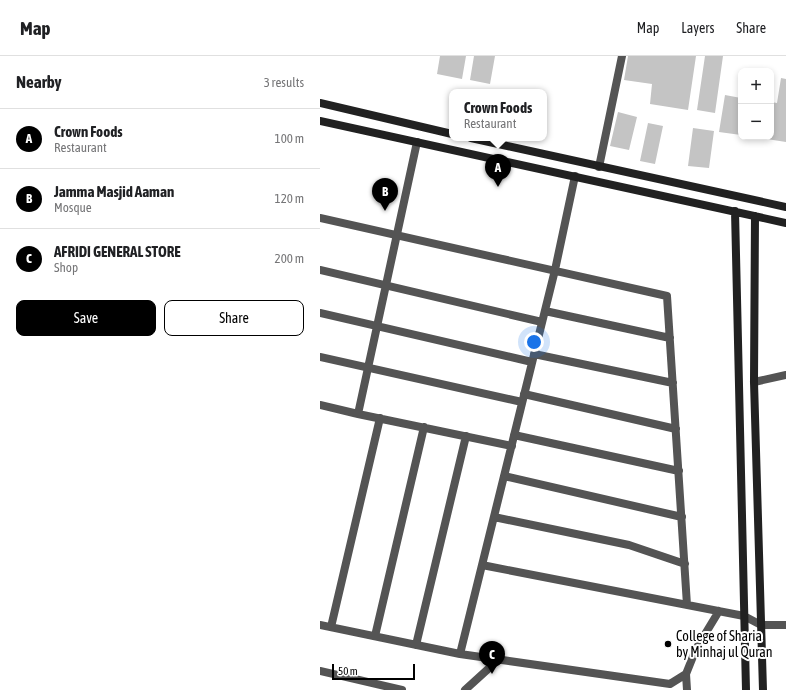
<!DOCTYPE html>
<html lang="en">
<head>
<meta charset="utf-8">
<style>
	:root { --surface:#fff; --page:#f2f2f2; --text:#202124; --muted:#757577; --line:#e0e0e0; --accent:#000 }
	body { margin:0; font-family:"Asap Condensed",sans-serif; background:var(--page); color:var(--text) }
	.controls { position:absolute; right:12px; top:12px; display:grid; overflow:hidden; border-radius:8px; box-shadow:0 2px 6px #0003 }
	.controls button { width:36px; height:36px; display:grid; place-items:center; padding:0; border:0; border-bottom:1px solid var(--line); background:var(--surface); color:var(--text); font:20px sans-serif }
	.scale { position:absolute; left:12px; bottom:10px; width:83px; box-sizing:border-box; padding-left:4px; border:2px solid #000; border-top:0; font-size:11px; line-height:14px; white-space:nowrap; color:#000; -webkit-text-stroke:3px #fff; paint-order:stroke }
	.you { position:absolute; left:214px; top:286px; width:14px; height:14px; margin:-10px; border:3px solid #fff; border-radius:50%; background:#1a73e8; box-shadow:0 0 0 6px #1a73e833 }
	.badge { display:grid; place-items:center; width:26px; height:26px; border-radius:50%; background:var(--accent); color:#fff; font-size:13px; font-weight:700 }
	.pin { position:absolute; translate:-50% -33px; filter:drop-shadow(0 1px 2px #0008) }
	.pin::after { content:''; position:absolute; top:21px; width:14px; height:12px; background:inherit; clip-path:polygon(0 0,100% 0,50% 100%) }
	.popup { position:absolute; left:129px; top:33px; width:98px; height:52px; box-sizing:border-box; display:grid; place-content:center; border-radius:8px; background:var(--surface); filter:drop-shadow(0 1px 3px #0005); font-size:13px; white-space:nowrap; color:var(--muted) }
	.popup b { font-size:15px; color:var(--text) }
	.popup::after { content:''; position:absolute; left:50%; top:100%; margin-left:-8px; border:8px solid transparent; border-top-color:var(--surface) }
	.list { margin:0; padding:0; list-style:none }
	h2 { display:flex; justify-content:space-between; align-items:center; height:52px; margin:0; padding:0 16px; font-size:17px }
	h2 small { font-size:13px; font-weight:400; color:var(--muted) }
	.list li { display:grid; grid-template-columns:26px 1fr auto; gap:12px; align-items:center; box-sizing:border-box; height:60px; padding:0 16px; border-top:1px solid var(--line) }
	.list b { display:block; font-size:15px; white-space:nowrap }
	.list p { margin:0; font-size:13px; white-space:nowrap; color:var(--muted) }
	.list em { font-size:13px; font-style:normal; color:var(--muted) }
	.actions { display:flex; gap:8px; padding:12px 16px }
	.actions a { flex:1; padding:9px 0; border:1px solid var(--accent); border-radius:8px; text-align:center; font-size:14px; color:var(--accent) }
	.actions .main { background:var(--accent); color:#fff }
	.map { position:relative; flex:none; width:466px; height:634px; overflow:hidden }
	header { display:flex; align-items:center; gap:24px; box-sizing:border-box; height:56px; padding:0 20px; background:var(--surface); border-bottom:1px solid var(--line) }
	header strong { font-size:19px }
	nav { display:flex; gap:22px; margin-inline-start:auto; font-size:14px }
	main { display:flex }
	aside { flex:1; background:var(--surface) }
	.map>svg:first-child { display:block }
	.building { fill:#c4c4c4 }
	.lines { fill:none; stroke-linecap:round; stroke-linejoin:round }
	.street { stroke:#545454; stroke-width:8 }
	.secondary { stroke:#212121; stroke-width:8 }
	.poi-dot { fill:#000; stroke:#fff; stroke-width:1.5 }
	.labels { text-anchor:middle; stroke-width:4; stroke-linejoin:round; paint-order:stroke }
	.poi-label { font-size:14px; fill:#000; stroke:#fff; text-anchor:start }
</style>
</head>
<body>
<header>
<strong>Map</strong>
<nav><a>Map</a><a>Layers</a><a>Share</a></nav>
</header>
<main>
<aside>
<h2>Nearby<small>3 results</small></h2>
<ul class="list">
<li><span class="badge">A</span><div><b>Crown Foods</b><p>Restaurant</p></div><em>100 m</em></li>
<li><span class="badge">B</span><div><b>Jamma Masjid Aaman</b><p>Mosque</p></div><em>120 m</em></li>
<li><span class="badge">C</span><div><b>AFRIDI GENERAL STORE</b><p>Shop</p></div><em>200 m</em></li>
</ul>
<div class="actions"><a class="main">Save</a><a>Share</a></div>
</aside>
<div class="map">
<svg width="466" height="634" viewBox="0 0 466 634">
	<rect width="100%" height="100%" fill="#fff"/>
	<!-- building -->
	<path class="building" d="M120 0H146L142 23 117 18Z
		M154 0H175L170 28 150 24Z
		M308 0H376L368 54 330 48 332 28 304 24Z
		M385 0H403L395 57 377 54Z
		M461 22 466 23V86L440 82 451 81V46L457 47Z
		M405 39 421 42V79L399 76Z
		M298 56 317 61 309 94 290 90Z
		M328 67 343 70 335 108 320 105Z
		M373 72 394 75 389 112 368 110Z"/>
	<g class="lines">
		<!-- street -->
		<path class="street" d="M279 111 302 0
			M0 162 347 240 367 549
			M0 214 222 266
			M225 255 350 282
			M0 257 212 306
			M214 298 353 327
			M0 301 202 346
			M434 326 466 319
			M204 338 356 373
			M0 349 38 358 97 86
			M38 358 192 390
			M194 379 359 415
			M184 420 362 461
			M174 461 309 489 365 508
			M162 509 424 560 441 569H466
			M0 569 140 598 235 214 255 120
			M11 571 60 362
			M55 580 104 371
			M96 589 146 380
			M140 598 350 628 366 618 376 593 399 555
			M0 615 82 634
			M366 618 367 634
			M145 634 178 604"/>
		<!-- secondary -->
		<path class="secondary" d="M0 47 132 78
			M0 65 466 167
			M151 82 466 151
			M415 155 426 634
			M435 160 434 326 443 634"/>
	</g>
	<!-- markers -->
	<circle class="poi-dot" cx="348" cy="588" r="4"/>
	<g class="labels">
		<!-- poi labels -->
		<g class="poi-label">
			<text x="356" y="585">College of Sharia<tspan x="356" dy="16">by Minhaj ul Quran</tspan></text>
		</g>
	</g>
</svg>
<div class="controls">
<button>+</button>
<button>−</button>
</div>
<div class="scale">50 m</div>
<div class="you"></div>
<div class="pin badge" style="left:178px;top:131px">A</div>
<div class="popup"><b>Crown Foods</b>Restaurant</div>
<div class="pin badge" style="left:65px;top:155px">B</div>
<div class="pin badge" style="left:172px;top:618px">C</div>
</div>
</main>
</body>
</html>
